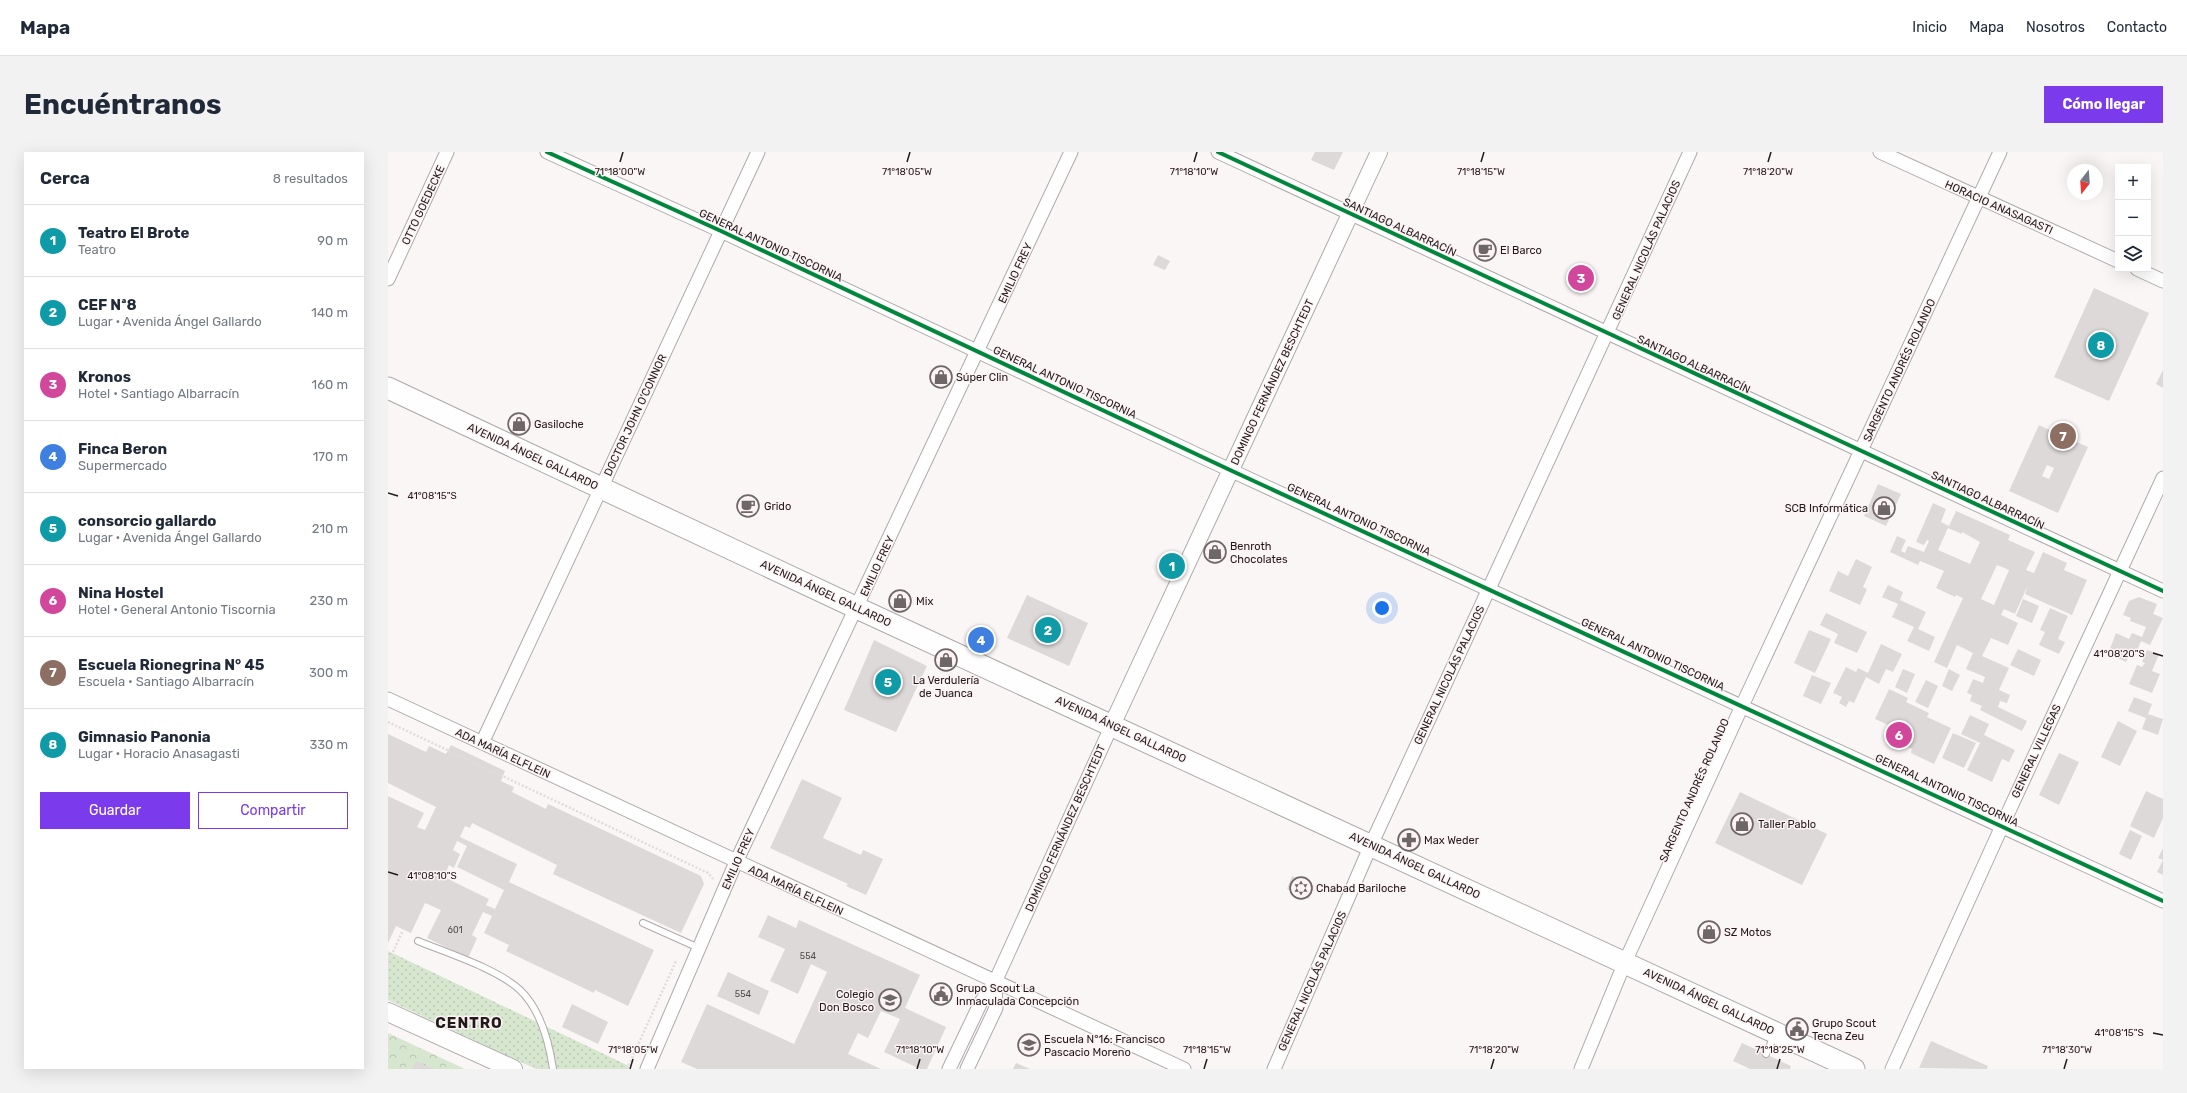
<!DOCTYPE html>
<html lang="es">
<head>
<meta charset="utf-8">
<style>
	:root { --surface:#fff; --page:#f2f2f3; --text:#1f2937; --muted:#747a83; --line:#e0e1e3; --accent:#7c3aed }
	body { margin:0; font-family:Rubik,sans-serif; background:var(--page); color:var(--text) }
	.controls { position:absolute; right:12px; top:12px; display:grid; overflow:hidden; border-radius:0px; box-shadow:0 4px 16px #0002 }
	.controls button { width:36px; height:36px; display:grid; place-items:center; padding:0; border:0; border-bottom:1px solid var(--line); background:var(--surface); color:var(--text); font:20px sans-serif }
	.compass { position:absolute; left:1679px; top:12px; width:36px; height:36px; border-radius:50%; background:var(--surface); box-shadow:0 4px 16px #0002; rotate:197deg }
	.you { position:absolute; left:994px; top:456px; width:14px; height:14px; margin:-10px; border:3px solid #fff; border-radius:50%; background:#1a73e8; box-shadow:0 0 0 6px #1a73e833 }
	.badge { display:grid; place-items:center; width:26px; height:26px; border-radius:50%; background:var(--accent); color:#fff; font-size:13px; font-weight:700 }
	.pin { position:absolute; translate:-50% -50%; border:2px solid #fff; box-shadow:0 1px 4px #0006 }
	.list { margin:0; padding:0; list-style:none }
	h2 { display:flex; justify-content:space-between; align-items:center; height:52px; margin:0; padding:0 16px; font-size:17px }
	h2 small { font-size:13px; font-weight:400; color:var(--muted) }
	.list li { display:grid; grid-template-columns:26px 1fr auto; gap:12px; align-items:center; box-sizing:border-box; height:72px; padding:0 16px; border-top:1px solid var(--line) }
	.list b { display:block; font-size:15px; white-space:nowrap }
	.list p { margin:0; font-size:13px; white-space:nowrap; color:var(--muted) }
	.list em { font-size:13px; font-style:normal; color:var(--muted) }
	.actions { display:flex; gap:8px; padding:12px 16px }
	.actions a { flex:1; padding:9px 0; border:1px solid var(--accent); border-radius:0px; text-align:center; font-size:14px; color:var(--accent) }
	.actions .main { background:var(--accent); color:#fff }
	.icon { flex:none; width:22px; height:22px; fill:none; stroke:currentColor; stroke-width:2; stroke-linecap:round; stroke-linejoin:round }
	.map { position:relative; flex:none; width:1775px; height:917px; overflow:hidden; border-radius:0px }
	header { display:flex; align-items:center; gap:24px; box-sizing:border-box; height:56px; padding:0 20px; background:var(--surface); border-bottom:1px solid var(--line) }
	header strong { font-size:19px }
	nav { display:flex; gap:22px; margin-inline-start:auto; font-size:14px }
	.intro { display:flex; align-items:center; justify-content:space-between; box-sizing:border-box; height:96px; padding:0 24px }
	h1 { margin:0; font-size:28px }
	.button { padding:10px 18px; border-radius:0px; background:var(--accent); color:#fff; font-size:14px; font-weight:700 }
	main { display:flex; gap:24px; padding:0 24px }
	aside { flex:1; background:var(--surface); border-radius:0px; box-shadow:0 4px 16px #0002 }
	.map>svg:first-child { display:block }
	.forest { fill:url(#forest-crowns) }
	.garden { fill:url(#garden-dots) }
	.building { fill:#ded9d9; fill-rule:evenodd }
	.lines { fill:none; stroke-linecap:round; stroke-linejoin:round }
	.service-casing { stroke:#afaaaa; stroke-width:8 }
	.minor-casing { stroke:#afaaaa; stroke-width:15 }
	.tertiary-casing { stroke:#afaaaa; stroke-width:18 }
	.secondary-casing { stroke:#afaaaa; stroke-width:20 }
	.primary-casing { stroke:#afaaaa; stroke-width:23 }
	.path { stroke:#dfdcdd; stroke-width:2.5; stroke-dasharray:2 2; stroke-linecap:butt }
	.service { stroke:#fefefe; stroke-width:6 }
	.minor { stroke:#fefefe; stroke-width:13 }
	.tertiary { stroke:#fefefe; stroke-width:16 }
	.secondary { stroke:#fefefe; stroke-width:18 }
	.primary { stroke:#fefefe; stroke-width:21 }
	.cycleway-casing { stroke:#fef3f4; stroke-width:6 }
	.cycleway { stroke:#00873e; stroke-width:4 }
	.ticks { fill:none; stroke:#201a1b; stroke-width:1.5 }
	.labels { text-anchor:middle; stroke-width:3; stroke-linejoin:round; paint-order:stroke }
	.number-label { font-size:9px; fill:#504a4a }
	.street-label { font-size:11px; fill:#201a1b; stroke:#fef3f4 }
	.poi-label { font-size:11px; fill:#201a1b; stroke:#fef3f4; text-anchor:start }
	.district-label { font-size:15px; font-weight:bold; letter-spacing:1px; fill:#201a1b; stroke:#fef3f4 }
	.ticks-label { font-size:10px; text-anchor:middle; fill:#201a1b; stroke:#fef3f4; stroke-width:3; stroke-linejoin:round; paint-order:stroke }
</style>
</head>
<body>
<header>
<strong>Mapa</strong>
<nav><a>Inicio</a><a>Mapa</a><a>Nosotros</a><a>Contacto</a></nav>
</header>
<div class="intro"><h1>Encuéntranos</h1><a class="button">Cómo llegar</a></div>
<main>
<aside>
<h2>Cerca<small>8 resultados</small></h2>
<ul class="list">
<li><span class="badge" style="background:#0f9aa8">1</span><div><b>Teatro El Brote</b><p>Teatro</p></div><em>90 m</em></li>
<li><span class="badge" style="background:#0f9aa8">2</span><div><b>CEF Nª8</b><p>Lugar · Avenida Ángel Gallardo</p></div><em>140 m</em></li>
<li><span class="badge" style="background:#d1479c">3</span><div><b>Kronos</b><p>Hotel · Santiago Albarracín</p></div><em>160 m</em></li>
<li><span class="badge" style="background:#3f7fe0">4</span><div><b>Finca Beron</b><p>Supermercado</p></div><em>170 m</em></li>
<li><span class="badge" style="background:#0f9aa8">5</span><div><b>consorcio gallardo</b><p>Lugar · Avenida Ángel Gallardo</p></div><em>210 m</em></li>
<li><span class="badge" style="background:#d1479c">6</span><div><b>Nina Hostel</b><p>Hotel · General Antonio Tiscornia</p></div><em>230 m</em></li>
<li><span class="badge" style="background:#8d6e63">7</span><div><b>Escuela Rionegrina N° 45</b><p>Escuela · Santiago Albarracín</p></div><em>300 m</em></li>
<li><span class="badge" style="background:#0f9aa8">8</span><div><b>Gimnasio Panonia</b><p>Lugar · Horacio Anasagasti</p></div><em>330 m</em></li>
</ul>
<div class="actions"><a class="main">Guardar</a><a>Compartir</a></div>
</aside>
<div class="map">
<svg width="1775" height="917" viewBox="0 0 1775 917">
	<defs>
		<pattern id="forest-crowns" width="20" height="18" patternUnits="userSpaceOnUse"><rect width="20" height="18" fill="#d6e6cf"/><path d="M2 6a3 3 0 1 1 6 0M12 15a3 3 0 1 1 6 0" fill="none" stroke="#b7c5b1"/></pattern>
		<pattern id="garden-dots" width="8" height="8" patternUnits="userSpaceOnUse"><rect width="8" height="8" fill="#d6e6cf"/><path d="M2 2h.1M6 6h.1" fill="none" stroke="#b7c5b1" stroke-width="1.8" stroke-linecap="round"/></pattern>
	</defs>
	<rect width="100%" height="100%" fill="#fbf6f6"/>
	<!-- forest -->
	<path class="forest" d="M0 881 77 917H0Z"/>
	<!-- garden -->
	<path class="garden" d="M0 799 241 914 240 917H148L0 848Z"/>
	<!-- building -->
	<path class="building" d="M927 0H955L946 18 923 8Z
		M770 103 782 109 777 118 765 113Z
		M1706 136 1761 161 1721 249 1666 225Z
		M1775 218V236L1768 232Z
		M1651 273 1666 280 1669 275 1686 283 1684 288 1700 295 1670 361 1621 339ZM1659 313 1666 316 1661 327 1654 324Z
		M1490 332 1513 342 1498 374 1476 364Z
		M1545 351 1558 357 1553 370 1561 374 1568 359 1622 383 1620 388 1647 400 1638 418 1646 421 1655 400 1679 411 1676 418 1699 428 1684 463 1637 442 1640 433 1627 462 1616 457 1613 463 1630 471 1620 493 1603 486 1594 504 1621 516 1611 538 1622 543 1619 551 1612 549 1610 555 1639 569 1634 579 1592 558 1594 554 1582 549 1584 543 1579 541 1585 527 1595 531 1597 525 1578 517 1585 501 1569 493 1559 516 1546 510 1575 446 1568 443 1567 445 1548 436 1556 419 1532 409 1530 413 1502 400 1509 384 1518 388 1513 399 1517 401 1520 394 1536 400 1541 389 1539 388 1536 393 1528 390ZM1560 376 1574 382V380L1592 390 1582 412 1550 398ZM1609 413 1621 418 1606 453 1593 447Z
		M1468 407 1484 415 1475 435 1479 437 1472 453 1441 439 1450 419 1460 424Z
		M1500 433 1515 440 1512 448 1538 460 1530 477 1547 485 1541 499 1519 489 1526 475 1504 465 1510 452 1494 445Z
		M639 443 700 471 681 514 619 486Z
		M1751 445 1769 452 1765 462 1775 466 1762 493 1753 489 1747 504 1742 502 1738 510 1720 502 1728 481 1741 487 1744 481 1754 485 1758 475 1742 469 1743 466 1735 463 1741 449Z
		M1635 447 1651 454 1644 471 1628 464Z
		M1662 456 1680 464 1670 487 1677 490 1671 502 1651 493 1657 480 1652 478Z
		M1438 461 1479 480 1469 501 1446 491 1450 482 1432 473Z
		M1421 478 1443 487 1427 521 1406 511Z
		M486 488 539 514 508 580 456 558Z
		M1493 492 1514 502 1505 520 1498 517 1491 532 1478 525 1466 551 1461 549 1458 555 1451 551 1454 545 1445 541 1458 515 1468 520 1470 516 1480 521Z
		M1630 497 1653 508 1646 524 1622 513Z
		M1759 498 1771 502 1764 519 1772 522 1764 541 1741 532 1749 513 1754 515 1757 511 1754 510Z
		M1515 517 1527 522 1519 541 1507 535Z
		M1561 517 1572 523 1564 539 1554 534Z
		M1424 523 1443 531 1433 552 1415 544Z
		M1538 528 1550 534 1540 556 1527 550Z
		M1501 537 1520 546 1518 550 1541 561 1539 565 1563 576 1546 612 1523 601 1524 597 1512 592 1517 581 1487 567Z
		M1746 545 1764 552 1760 562 1775 567 1770 583 1754 577 1758 566 1740 559Z
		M1582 563 1601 572 1596 583 1627 598 1621 610 1614 607 1604 630 1579 618 1592 591 1573 582Z
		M1730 569 1749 579 1732 614 1713 605Z
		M1565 581 1588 591 1576 616 1554 606Z
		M0 582 38 600 41 594 58 602 63 593 117 619 113 629 126 635 124 640 158 657 160 652 313 724 316 732 293 781 165 722 169 713 84 671 82 676 77 674 72 685 129 712 121 730 266 798 240 854 207 838 206 841 118 799 121 793 96 781 104 764 95 760 84 783 89 786 80 806 39 786 53 758 37 751 23 781 8 774 0 791V644L36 661 29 675 37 678 48 655 0 631ZM69 689 79 694 69 715 116 738 107 757 98 753 101 747 56 725 61 713 66 716 72 702 65 698Z
		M1671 601 1691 610 1671 653 1651 643Z
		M414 627 454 646 435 686 473 703 475 698 495 707 478 743 458 734 460 732 382 696Z
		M1758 639 1775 647V666L1766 686 1742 674Z
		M1352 640 1439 682 1414 733 1327 691Z
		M1742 678 1754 684 1743 708 1731 702Z
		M1775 696V723L1769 720 1775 708 1770 706Z
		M904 724 926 734 921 747 899 737Z
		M380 763 408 776 411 768 532 823 517 856 558 875 539 917H532L496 900 512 867 493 859 480 886 470 881 460 902 493 917H309L293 910 319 852 406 892 439 820 423 812 410 842 382 829 397 797 370 785Z
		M340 820 381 839 371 863 329 844Z
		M184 852 220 870 210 892 174 875Z
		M1543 889 1600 914 1599 917 1531 916Z
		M1354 891 1403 914 1402 917H1362L1345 909Z
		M28 909 45 917H24Z
		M628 911 642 917H625Z"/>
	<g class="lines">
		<!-- service casing -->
		<g class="service-casing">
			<path id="service" d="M255 771 311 796
				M30 789C59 801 110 817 132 838 153 858 161 890 165 917
				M1378 902 1386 884"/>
		</g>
		<!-- minor casing -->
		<g class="minor-casing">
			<path id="minor" d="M159 0 333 79 842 318 1775 749
				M830 0 1775 439
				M1492 0 1730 109
				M1749 117 1775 129
				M0 127 59 0
				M0 547 796 917
				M94 591 370 0
				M607 830 724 573
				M259 917 348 710 683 0
				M561 917 593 850 607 830 608 856 579 917
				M886 917 983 693 1302 0
				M1193 917 1237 810 1354 554 1612 0
				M1504 917 1614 674 1775 326"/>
		</g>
		<!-- tertiary casing -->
		<g class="tertiary-casing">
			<path id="tertiary" d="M724 573 991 0"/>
		</g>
		<!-- secondary casing -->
		<g class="secondary-casing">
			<path id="secondary" d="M0 860 125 917"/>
		</g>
		<!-- primary casing -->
		<g class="primary-casing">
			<path id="primary" d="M0 236 469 456 1466 917"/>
		</g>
		<!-- path -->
		<path class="path" d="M0 570 320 721 325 727
			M0 811 15 778
			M139 910 155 917
			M239 917 288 809"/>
		<!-- service -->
		<use href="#service" class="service"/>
		<!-- minor -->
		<use href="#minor" class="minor"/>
		<!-- tertiary -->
		<use href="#tertiary" class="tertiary"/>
		<!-- secondary -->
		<use href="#secondary" class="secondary"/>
		<!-- primary -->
		<use href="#primary" class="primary"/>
		<!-- cycleway casing -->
		<g class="cycleway-casing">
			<path id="cycleway" d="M159 0 333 79 842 318 1775 749
				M830 0 1775 439"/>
		</g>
		<!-- cycleway -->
		<use href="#cycleway" class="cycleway"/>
	</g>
	<!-- ticks -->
	<path class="ticks" d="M232 10 235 0M519 10 522 0M806 10 809 0M1093 10 1096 0M1380 10 1383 0M0 341 10 344M1765 501 1775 504M0 720 10 723M1765 881 1775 883M242 917 245 907M529 917 532 907M816 917 819 907M1103 917 1106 907M1389 917 1392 907M1676 917 1679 907"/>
	<!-- icons -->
	<defs>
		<g id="cafe-ring" transform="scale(1.15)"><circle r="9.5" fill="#fef3f4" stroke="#6d6768" stroke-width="1.5"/><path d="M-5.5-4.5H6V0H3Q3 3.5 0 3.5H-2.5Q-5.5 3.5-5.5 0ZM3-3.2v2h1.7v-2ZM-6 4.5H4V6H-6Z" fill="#6d6768"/></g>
		<g id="shop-ring" transform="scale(1.15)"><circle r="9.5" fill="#fef3f4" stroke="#6d6768" stroke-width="1.5"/><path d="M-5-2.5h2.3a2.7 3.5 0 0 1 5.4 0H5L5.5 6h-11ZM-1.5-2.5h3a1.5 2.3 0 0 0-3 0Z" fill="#6d6768"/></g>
		<g id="pharmacy-ring" transform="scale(1.15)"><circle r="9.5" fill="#fef3f4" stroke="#6d6768" stroke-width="1.5"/><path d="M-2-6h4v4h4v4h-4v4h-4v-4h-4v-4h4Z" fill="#6d6768"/></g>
		<g id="synagogue-ring" transform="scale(1.15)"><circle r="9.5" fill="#fef3f4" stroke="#6d6768" stroke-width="1.5"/><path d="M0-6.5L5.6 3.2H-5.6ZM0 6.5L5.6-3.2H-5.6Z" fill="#6d6768"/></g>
		<g id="civic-ring" transform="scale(1.15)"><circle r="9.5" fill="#fef3f4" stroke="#6d6768" stroke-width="1.5"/><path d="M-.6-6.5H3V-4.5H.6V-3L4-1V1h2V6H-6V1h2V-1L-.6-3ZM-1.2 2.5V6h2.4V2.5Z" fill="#6d6768"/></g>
		<g id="school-ring" transform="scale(1.15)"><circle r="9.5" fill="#fef3f4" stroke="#6d6768" stroke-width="1.5"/><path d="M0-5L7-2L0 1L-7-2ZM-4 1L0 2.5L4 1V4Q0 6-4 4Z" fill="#6d6768"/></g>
	</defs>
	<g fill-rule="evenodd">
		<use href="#cafe-ring" x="1097" y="98"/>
		<use href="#shop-ring" x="553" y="225"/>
		<use href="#shop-ring" x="131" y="272"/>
		<use href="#cafe-ring" x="360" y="354"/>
		<use href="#shop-ring" x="1496" y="356"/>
		<use href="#shop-ring" x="827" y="400"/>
		<use href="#shop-ring" x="512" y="449"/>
		<use href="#shop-ring" x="558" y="508"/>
		<use href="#shop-ring" x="1354" y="672"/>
		<use href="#pharmacy-ring" x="1021" y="688"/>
		<use href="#synagogue-ring" x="913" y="736"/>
		<use href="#shop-ring" x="1321" y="780"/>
		<use href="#civic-ring" x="553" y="842"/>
		<use href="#school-ring" x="502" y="848"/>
		<use href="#civic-ring" x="1409" y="877"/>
		<use href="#school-ring" x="641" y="893"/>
	</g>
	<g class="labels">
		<!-- number labels -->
		<g class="number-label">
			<text x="67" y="781">601</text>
			<text x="420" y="807">554</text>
			<text x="355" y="845">554</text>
		</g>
		<!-- street labels -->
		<g class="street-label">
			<text transform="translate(35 53) rotate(-65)" y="4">OTTO GOEDECKE</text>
			<text transform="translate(1611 55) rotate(24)" y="4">HORACIO ANASAGASTI</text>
			<text transform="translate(1012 75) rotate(25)" y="4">SANTIAGO ALBARRACÍN</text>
			<text transform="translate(383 93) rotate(25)" y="4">GENERAL ANTONIO TISCORNIA</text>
			<text transform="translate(1258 98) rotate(-66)" y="4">GENERAL NICOLÁS PALACIOS</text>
			<text transform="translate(627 121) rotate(-65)" y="4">EMILIO FREY</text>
			<text transform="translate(1306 212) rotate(25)" y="4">SANTIAGO ALBARRACÍN</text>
			<text transform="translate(1511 218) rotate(-65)" y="4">SARGENTO ANDRÉS ROLANDO</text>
			<text transform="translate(677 230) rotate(25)" y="4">GENERAL ANTONIO TISCORNIA</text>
			<text transform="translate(884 230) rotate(-65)" y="4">DOMINGO FERNÁNDEZ BESCHTEDT</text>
			<text transform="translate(247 263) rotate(-65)" y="4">DOCTOR JOHN O'CONNOR</text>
			<text transform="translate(145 304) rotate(25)" y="4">AVENIDA ÁNGEL GALLARDO</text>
			<text transform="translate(1600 348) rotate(25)" y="4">SANTIAGO ALBARRACÍN</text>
			<text transform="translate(971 367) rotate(25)" y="4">GENERAL ANTONIO TISCORNIA</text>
			<text transform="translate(489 414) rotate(-65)" y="4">EMILIO FREY</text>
			<text transform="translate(438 441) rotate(25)" y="4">AVENIDA ÁNGEL GALLARDO</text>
			<text transform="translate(1265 502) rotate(25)" y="4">GENERAL ANTONIO TISCORNIA</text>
			<text transform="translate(1061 523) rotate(-65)" y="4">GENERAL NICOLÁS PALACIOS</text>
			<text transform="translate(733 577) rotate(25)" y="4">AVENIDA ÁNGEL GALLARDO</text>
			<text transform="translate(1648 599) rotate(-65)" y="4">GENERAL VILLEGAS</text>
			<text transform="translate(115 601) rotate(25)" y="4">ADA MARÍA ELFLEIN</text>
			<text transform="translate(1306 638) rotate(-66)" y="4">SARGENTO ANDRÉS ROLANDO</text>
			<text transform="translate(1559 638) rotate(25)" y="4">GENERAL ANTONIO TISCORNIA</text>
			<text transform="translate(677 676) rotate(-66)" y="4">DOMINGO FERNÁNDEZ BESCHTEDT</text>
			<text transform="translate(350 707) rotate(-66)" y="4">EMILIO FREY</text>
			<text transform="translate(1027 713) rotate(25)" y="4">AVENIDA ÁNGEL GALLARDO</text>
			<text transform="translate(408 738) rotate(25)" y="4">ADA MARÍA ELFLEIN</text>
			<text transform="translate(924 829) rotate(-66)" y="4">GENERAL NICOLÁS PALACIOS</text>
			<text transform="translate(1321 849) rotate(25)" y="4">AVENIDA ÁNGEL GALLARDO</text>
		</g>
		<!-- poi labels -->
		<g class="poi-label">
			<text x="1112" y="102">El Barco</text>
			<text x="568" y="229">Súper Clin</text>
			<text x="146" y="276">Gasiloche</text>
			<text x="376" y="358">Grido</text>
			<text x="1480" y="360" text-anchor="end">SCB Informática</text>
			<text x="842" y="398">Benroth<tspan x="842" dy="13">Chocolates</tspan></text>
			<text x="528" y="453">Mix</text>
			<text x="558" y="532" text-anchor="middle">La Verdulería<tspan x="558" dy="13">de Juanca</tspan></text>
			<text x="1370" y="676">Taller Pablo</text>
			<text x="1036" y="692">Max Weder</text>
			<text x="928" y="740">Chabad Bariloche</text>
			<text x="1336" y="784">SZ Motos</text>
			<text x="568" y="840">Grupo Scout La<tspan x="568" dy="13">Inmaculada Concepción</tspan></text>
			<text x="486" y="846" text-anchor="end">Colegio<tspan x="486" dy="13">Don Bosco</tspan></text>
			<text x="1424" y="875">Grupo Scout<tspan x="1424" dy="13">Tecna Zeu</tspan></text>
			<text x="656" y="891">Escuela N°16: Francisco<tspan x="656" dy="13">Pascacio Moreno</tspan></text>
		</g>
		<!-- district labels -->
		<g class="district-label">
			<text x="81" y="876">CENTRO</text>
		</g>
	</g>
	<g class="ticks-label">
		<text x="232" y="23">71°18'00"W</text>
		<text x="519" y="23">71°18'05"W</text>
		<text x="806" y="23">71°18'10"W</text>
		<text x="1093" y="23">71°18'15"W</text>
		<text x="1380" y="23">71°18'20"W</text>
		<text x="44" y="347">41°08'15"S</text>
		<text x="1731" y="505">41°08'20"S</text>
		<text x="44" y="727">41°08'10"S</text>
		<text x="1731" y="884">41°08'15"S</text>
		<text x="245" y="901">71°18'05"W</text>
		<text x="532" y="901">71°18'10"W</text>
		<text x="819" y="901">71°18'15"W</text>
		<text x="1106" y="901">71°18'20"W</text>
		<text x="1392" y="901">71°18'25"W</text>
		<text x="1679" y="901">71°18'30"W</text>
	</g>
</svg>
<div class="controls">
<button>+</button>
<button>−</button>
<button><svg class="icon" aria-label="layers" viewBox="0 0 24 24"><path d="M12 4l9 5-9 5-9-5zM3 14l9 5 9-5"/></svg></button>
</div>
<svg class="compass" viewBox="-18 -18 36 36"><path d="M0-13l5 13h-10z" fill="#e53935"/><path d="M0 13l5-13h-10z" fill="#747a83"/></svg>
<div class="you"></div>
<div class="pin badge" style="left:784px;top:414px;background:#0f9aa8">1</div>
<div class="pin badge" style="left:660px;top:478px;background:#0f9aa8">2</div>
<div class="pin badge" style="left:1193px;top:126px;background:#d1479c">3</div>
<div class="pin badge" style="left:593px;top:488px;background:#3f7fe0">4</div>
<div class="pin badge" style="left:500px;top:530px;background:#0f9aa8">5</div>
<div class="pin badge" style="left:1511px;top:583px;background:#d1479c">6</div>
<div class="pin badge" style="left:1675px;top:284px;background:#8d6e63">7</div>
<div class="pin badge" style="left:1713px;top:193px;background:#0f9aa8">8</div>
</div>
</main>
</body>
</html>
